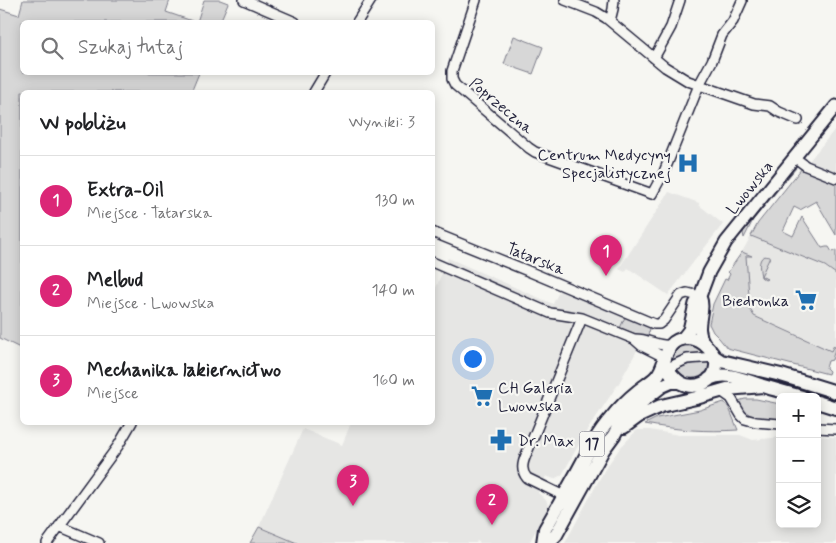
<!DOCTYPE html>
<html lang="pl">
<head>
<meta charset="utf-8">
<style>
	:root { --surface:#fff; --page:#f6f6f6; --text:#202124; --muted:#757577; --line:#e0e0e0; --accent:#db2777 }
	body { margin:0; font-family:Mynerve,sans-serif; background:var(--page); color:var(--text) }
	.controls { position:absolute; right:15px; bottom:15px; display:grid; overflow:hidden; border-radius:8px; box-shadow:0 2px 12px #0003 }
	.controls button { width:45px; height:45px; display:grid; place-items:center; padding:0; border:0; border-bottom:1px solid var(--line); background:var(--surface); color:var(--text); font:25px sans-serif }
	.you { position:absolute; left:472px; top:358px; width:18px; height:18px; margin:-12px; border:4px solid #fff; border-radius:50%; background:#1a73e8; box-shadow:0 0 0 8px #1a73e833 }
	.badge { display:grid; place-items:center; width:32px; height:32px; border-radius:50%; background:var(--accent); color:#fff; font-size:16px; font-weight:700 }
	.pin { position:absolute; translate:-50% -41px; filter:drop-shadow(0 1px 2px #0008) }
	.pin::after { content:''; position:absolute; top:26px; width:18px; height:15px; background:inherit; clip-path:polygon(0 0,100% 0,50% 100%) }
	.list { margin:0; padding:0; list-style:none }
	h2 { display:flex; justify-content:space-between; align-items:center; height:65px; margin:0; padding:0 20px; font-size:21px }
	h2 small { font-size:16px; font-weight:400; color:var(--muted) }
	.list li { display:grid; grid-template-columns:32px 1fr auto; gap:15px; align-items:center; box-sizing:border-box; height:90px; padding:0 20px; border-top:1px solid var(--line) }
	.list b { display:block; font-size:19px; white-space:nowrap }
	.list p { margin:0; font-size:16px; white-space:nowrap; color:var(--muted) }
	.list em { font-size:16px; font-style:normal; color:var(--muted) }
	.icon { flex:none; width:28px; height:28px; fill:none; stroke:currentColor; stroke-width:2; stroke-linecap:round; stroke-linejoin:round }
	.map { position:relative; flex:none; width:836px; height:543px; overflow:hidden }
	.search { position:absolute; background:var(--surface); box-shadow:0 2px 12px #0003; left:20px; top:20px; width:415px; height:55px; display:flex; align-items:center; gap:12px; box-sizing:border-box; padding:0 18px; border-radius:8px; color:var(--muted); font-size:19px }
	.panel { position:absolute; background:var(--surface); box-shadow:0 2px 12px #0003; left:20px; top:90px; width:415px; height:335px; border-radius:8px }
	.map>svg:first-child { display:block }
	.built { fill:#e6e6e4 }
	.green { fill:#d7d7d7; stroke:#7c7c89 }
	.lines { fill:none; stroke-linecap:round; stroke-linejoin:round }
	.minor-casing { stroke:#22223b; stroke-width:12 }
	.major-casing { stroke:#22223b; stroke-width:15 }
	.highway-casing { stroke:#22223b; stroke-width:16 }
	.minor { stroke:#f6f6f2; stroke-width:9 }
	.major { stroke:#f6f6f2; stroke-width:11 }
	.highway { stroke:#f6f6f2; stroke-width:12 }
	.labels { text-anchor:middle; stroke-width:4.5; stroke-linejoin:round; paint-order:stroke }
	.shield { fill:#f6f6f2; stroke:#626272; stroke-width:1 }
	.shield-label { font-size:15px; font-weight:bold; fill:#22223b }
	.street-label { font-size:16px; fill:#22223b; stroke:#f6f6f2 }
	.poi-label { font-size:16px; fill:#22223b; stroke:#f6f6f2; text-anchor:end }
</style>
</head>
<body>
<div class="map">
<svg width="836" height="543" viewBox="0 0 836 543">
	<rect width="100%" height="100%" fill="#f6f6f2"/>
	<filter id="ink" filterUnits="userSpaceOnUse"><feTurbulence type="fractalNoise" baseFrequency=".02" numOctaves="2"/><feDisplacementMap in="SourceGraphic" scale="10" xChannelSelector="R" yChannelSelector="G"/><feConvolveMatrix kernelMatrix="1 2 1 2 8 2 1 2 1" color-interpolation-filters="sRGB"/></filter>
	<g filter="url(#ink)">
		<!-- built -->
		<path class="built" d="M836 128V173L809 161Z
			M669 192 699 203V205L723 224 668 295 628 268 625 272 619 269Z
			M751 236 825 266 836 274V353L754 316 750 309 746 256H752L742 252Z
			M448 258 553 304 560 289 650 327 619 383 584 435 562 475 554 479 546 476 538 493 544 498 547 502 548 507 529 543H480L477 541 476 543H297L259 527 303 429 342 445 351 423 432 422 433 295Z
			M637 430H650L679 435H740L753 440 780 437V524H817V436L836 437V543H565L605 469 620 448Z"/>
		<!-- green -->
		<path class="green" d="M23 0H170L166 12 195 22H22V72L199 73 192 90 198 92H22V349L0 338V9L19 15Z
			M204 0H220L228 3 220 22H197Z
			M514 36 543 47 533 74 504 64Z
			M796 168 753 220 744 238 743 233 745 227 791 171Z
			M802 168 836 182V235L816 201 800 210 794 207 783 231 793 236 802 217 822 248 826 247H829L832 252 836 250V274L825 266 751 236 758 223Z
			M742 252 752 256H746L750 309 754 316 831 351 834 345 835 349 832 360 828 361 826 368 829 371 828 374 727 348 719 338 713 332 709 324 713 304 725 279 727 280 730 274 728 272Z
			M764 256 770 257 761 276 767 279 765 280 761 277C760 270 757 260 764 256Z
			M626 315 651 326 647 338 620 328Z
			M688 345 698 348 703 353 686 354 671 361C673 351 679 346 688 345Z
			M697 363H711V370L701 380 689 382 673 371 687 365Z
			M632 387 633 388 572 472 571 470 596 425 613 404Z
			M745 399H756L780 404V419C760 417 748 421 738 401Z
			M724 402 729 408 738 430C707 432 676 430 645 424L657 418 700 410Z
			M259 527 297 543H250Z"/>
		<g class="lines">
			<!-- minor casing -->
			<g class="minor-casing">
				<path id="minor" d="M244 0 295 22
					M476 0 452 71V79L455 85 529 148 535 152 652 194 664 172 699 85 712 61 722 35 733 21 742 1
					M565 0 596 12 606 18 665 67 688 81 754 104 770 106 779 112 798 120
					M610 21 613 9 614 0
					M357 22 371 0
					M654 58 671 27 680 0
					M314 92 326 72
					M794 157 806 166 836 178
					M432 232 528 271 654 324H659L664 320 681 295 687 293 700 296
					M432 262 550 313 582 318 526 455C522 464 521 471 527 478L564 496
					M582 318 634 339 642 346 660 355 664 361
					M634 339C648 338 657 347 671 345
					M663 370 687 359 715 357
					M721 391 731 398 741 415 745 419 756 422 780 424
					M817 428 836 429
					M59 526 99 543
					M47 543 118 446 132 422"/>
			</g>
			<!-- major casing -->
			<g class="major-casing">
				<path id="major" d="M700 296C707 313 692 324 705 345
					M682 339 689 330 695 304 700 296 709 272 726 242 836 106"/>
			</g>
			<!-- highway casing -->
			<g class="highway-casing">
				<path id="highway" d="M715 357 721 361 781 375 836 392
					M709 379C727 370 746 381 763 386 776 390 789 393 802 397
					M817 402 836 408
					M624 427 639 416 661 406 696 398 727 389 763 386
					M543 543 545 529C555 512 565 494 575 476 586 456 596 435 611 418 619 408 628 399 638 391 644 386 651 382 656 377 669 364 661 340 687 338 693 338 699 340 704 344 710 349 717 358 716 366 715 383 694 390 681 383 673 378 668 370 664 363
					M548 543 556 535 603 450 614 435 621 422 639 404 662 386 671 382H680"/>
			</g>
			<!-- minor -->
			<use href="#minor" class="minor"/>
			<!-- major -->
			<use href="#major" class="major"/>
			<!-- highway -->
			<use href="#highway" class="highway"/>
		</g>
	</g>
	<!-- icons -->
	<defs>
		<g id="hospital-bare" transform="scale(1.725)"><path d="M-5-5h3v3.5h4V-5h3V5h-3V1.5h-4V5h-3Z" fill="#1f6fb2" stroke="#f6f6f2" stroke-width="2.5" paint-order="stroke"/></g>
		<g id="supermarket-bare" transform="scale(1.725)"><path d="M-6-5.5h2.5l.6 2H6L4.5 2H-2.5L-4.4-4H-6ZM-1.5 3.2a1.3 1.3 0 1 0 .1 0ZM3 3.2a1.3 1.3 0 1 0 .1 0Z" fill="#1f6fb2" stroke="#f6f6f2" stroke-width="2.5" paint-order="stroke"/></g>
		<g id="pharmacy-bare" transform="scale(1.725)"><path d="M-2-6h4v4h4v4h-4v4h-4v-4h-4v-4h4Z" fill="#1f6fb2" stroke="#f6f6f2" stroke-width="2.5" paint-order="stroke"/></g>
	</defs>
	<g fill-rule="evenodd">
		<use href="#hospital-bare" x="688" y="163"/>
		<use href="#supermarket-bare" x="806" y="300"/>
		<use href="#supermarket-bare" x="482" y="396"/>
		<use href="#pharmacy-bare" x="501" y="440"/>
	</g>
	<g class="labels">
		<!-- shield labels -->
		<rect class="shield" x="579.5" y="431.5" width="25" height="25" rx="4"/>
		<g class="shield-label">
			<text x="592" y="449">17</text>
		</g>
		<!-- street labels -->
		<g class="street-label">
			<text transform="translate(502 105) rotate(40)" y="6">Poprzeczna</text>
			<text transform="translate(749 187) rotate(-51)" y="6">Lwowska</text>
			<text transform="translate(536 258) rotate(22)" y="6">Tatarska</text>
		</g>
		<!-- poi labels -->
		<g class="poi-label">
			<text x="671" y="160">Centrum Medycyny<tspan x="671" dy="18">Specjalistycznej</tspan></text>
			<text x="789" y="306">Biedronka</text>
			<text x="498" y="393" text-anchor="start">CH Galeria<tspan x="498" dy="18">Lwowska</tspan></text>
			<text x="518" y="446" text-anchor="start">Dr. Max</text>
		</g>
	</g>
</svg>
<div class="controls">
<button>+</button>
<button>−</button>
<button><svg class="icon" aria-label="layers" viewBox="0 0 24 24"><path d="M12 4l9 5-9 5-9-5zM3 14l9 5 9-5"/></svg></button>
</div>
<div class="you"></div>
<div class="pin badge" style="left:606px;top:276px">1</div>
<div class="pin badge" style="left:492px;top:525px">2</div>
<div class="pin badge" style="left:353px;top:506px">3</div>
<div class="search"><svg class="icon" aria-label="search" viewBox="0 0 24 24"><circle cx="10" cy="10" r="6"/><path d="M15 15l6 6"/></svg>Szukaj tutaj</div>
<section class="panel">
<h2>W pobliżu<small>Wyniki: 3</small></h2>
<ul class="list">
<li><span class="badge">1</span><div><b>Extra-Oil</b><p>Miejsce · Tatarska</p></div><em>130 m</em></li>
<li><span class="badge">2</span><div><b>Melbud</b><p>Miejsce · Lwowska</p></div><em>140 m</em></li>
<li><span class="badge">3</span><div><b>Mechanika lakiernictwo</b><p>Miejsce</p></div><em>160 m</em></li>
</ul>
</section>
</div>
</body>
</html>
